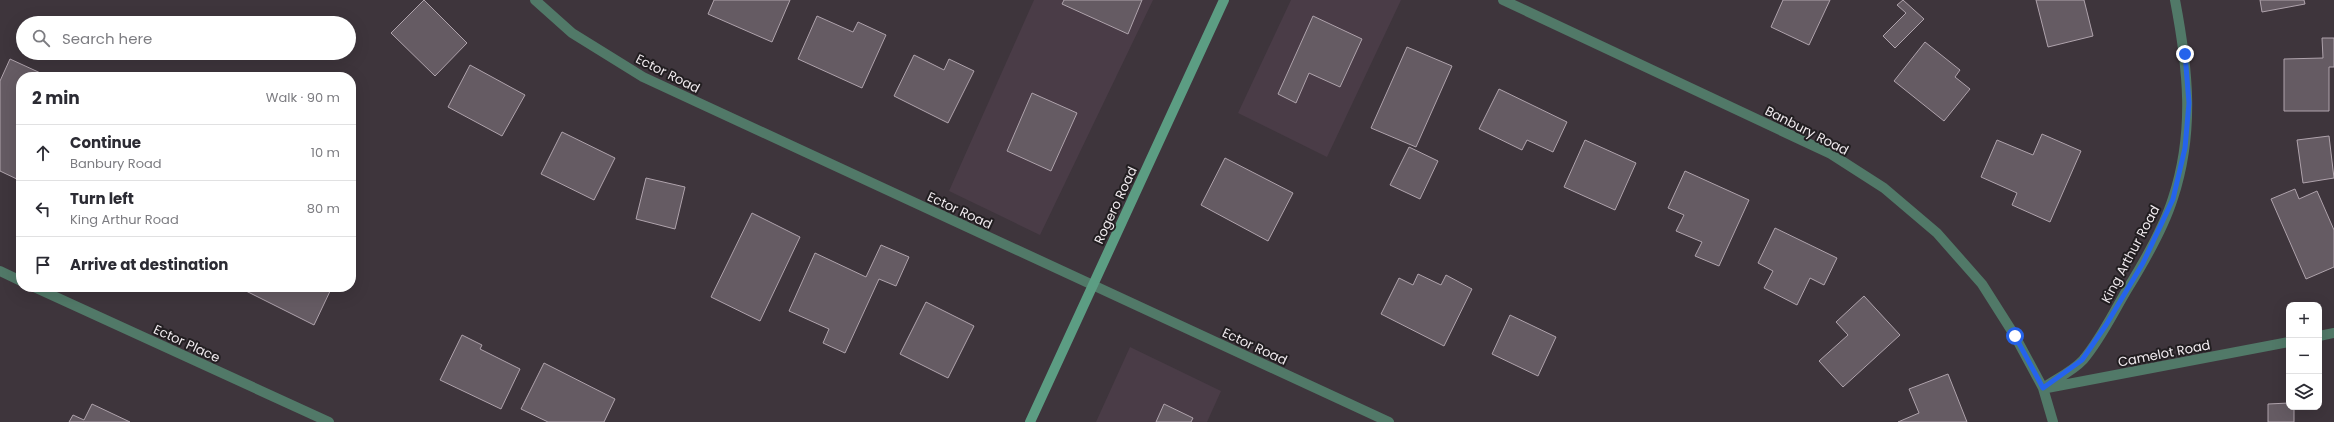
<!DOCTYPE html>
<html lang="en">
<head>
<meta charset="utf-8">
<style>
	:root { --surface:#fff; --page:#f2f2f3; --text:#2b2b33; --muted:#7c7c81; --line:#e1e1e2 }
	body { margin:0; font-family:Poppins,sans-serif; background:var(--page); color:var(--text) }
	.controls { position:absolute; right:12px; bottom:12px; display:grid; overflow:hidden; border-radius:8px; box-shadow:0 4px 16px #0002 }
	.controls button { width:36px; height:36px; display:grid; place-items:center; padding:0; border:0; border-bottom:1px solid var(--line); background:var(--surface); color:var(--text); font:20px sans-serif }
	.stop { position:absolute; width:12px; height:12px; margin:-9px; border:3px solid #2563eb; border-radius:50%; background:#fff }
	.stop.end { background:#2563eb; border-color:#fff; box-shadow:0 1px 4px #0008 }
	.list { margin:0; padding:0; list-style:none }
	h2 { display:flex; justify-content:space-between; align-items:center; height:52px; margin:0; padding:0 16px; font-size:17px }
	h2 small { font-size:13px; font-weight:400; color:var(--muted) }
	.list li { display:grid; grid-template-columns:26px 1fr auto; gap:12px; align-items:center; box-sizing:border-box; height:56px; padding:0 16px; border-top:1px solid var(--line) }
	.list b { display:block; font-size:15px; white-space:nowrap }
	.list p { margin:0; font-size:13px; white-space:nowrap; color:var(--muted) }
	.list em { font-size:13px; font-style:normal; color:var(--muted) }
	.icon { flex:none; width:22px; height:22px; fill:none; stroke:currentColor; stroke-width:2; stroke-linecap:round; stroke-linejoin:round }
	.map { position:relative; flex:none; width:2334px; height:422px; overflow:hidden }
	.search { position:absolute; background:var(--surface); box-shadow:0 4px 16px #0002; left:16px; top:16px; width:340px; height:44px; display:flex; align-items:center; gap:10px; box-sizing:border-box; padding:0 14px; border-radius:22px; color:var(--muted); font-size:15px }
	.panel { position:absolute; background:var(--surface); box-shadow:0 4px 16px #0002; left:16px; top:72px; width:340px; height:220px; border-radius:16px }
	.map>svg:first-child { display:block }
	.built { fill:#4a3c47 }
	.building { fill:#655b63; stroke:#afa3ac }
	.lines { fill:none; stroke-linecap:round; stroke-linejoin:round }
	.minor { stroke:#517968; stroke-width:10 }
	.secondary { stroke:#5c9d83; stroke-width:10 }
	.route { stroke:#2563eb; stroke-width:5 }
	.labels { text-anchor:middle; stroke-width:4; stroke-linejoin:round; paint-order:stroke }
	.street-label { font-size:13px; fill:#f1ebef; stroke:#221e21 }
</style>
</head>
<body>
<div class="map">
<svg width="2334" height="422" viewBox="0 0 2334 422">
	<rect width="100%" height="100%" fill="#3e353c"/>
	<!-- built -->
	<path class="built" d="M1034 0H1153L1040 235 949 191Z
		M1291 0H1401L1327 157 1238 113Z
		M1130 347 1221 391 1207 422H1096Z"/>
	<!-- building -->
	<path class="building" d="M424 0 467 43 435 76 391 33Z
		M714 0H790L772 42 708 14Z
		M1064 0H1142L1128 34 1062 4Z
		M1783 0H1830L1809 45 1771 27Z
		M1903 0 1924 19 1895 48 1883 36 1906 13 1897 5Z
		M2036 0H2084L2093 36 2048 47Z
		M2260 0H2304L2305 4 2262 12Z
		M817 16 853 32 858 22 886 35 862 88 798 59Z
		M1313 16 1362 39 1340 87 1309 73 1296 103 1278 94Z
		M2322 38H2334V67H2329V111H2284V59L2323 58Z
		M1925 42 1960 70 1955 77 1970 89 1944 121 1894 81Z
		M1407 47 1452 66 1416 147 1371 128Z
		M914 55 944 70 949 59 974 71 948 123 894 96Z
		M10 59 47 76 21 77V181L0 171V81Z
		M470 65 525 95 502 136 448 107Z
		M1499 89 1567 122 1553 152 1527 140 1522 150 1479 129Z
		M1032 93 1077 113 1051 171 1007 151Z
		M562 132 615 158 594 200 541 174Z
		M2042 134 2081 151 2050 222 2012 205 2017 193 1981 177 1997 140 2033 155Z
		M2329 136 2334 178 2303 183 2297 140Z
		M1585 140 1636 163 1615 210 1564 187Z
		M1409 147 1438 161 1420 199 1390 185Z
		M1225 158 1293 193 1268 241 1201 205Z
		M1685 171 1749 200 1719 266 1695 256 1702 242 1676 231 1684 215 1668 208Z
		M646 178 685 187 675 229 636 219Z
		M2295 189 2299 199 2317 191 2334 230V267L2306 279 2271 199Z
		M752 213 800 237 760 321 711 297Z
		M1775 228 1837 258 1824 285 1810 278 1797 305 1764 288 1773 271 1758 263Z
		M881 245 909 257 896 286 879 279 845 353 823 343 829 329 789 311 815 253 866 277Z
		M1418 274 1441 285 1446 275 1472 289 1444 346 1381 314 1399 278 1413 285Z
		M238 287H332L314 325Z
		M1864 296 1900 335 1843 387 1819 361 1848 335 1836 322Z
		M926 302 974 326 948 378 900 354Z
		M1510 315 1556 337 1538 376 1492 354Z
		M462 335 482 345 480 349 520 369 501 409 440 380Z
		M544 363 615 399 604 422H548L521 409Z
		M1948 374 1967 422H1898L1919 413 1909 389Z
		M2289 403V407H2294V422H2268V404Z
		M92 404 130 422H69L73 415 84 420Z
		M1164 404 1193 418 1191 422H1156Z"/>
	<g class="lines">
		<!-- minor -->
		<path class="minor" d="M535 0 572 33 643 77 1389 422
			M1503 0 1831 154 1884 188 1937 233 1982 284 2015 336 2043 388 2053 422
			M0 271 21 281
			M34 287 329 422
			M2319 336 2334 333
			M2043 388C2056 379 2073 371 2083 360 2101 339 2114 311 2128 288 2144 262 2164 227 2173 198 2195 131 2188 68 2175 0
			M2047 388 2289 342"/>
		<!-- secondary -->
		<path class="secondary" d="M1030 422 1224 0"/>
	</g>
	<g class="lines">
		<!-- route -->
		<path class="route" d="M2015 336 2043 388 2082 360 2106 325 2143 263 2173 199 2185 148 2189 103 2185 54"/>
	</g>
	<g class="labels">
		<!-- street labels -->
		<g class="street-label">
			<text transform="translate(668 73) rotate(27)" y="5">Ector Road</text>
			<text transform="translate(1807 130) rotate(27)" y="5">Banbury Road</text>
			<text transform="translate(1115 205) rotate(-65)" y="5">Rogero Road</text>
			<text transform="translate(960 210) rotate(25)" y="5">Ector Road</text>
			<text transform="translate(2130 254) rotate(-62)" y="5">King Arthur Road</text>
			<text transform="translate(187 343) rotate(25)" y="5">Ector Place</text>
			<text transform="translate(1255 346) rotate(25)" y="5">Ector Road</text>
			<text transform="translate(2164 353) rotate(-11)" y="5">Camelot Road</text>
		</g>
	</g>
</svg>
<div class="controls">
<button>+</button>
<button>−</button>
<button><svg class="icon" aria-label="layers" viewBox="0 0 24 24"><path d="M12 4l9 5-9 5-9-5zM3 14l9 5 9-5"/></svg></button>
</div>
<div class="stop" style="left:2015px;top:336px"></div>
<div class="stop end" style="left:2185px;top:54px"></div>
<div class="search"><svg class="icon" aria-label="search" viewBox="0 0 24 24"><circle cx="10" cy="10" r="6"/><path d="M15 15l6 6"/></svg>Search here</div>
<section class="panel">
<h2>2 min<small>Walk · 90 m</small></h2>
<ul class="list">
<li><svg class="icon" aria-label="ahead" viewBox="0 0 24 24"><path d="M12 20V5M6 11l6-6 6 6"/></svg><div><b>Continue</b><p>Banbury Road</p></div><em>10 m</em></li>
<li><svg class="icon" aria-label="left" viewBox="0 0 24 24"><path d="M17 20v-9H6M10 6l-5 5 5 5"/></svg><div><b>Turn left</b><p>King Arthur Road</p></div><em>80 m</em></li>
<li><svg class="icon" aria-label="arrive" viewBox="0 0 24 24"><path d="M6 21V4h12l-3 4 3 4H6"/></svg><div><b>Arrive at destination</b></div></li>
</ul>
</section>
</div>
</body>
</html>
